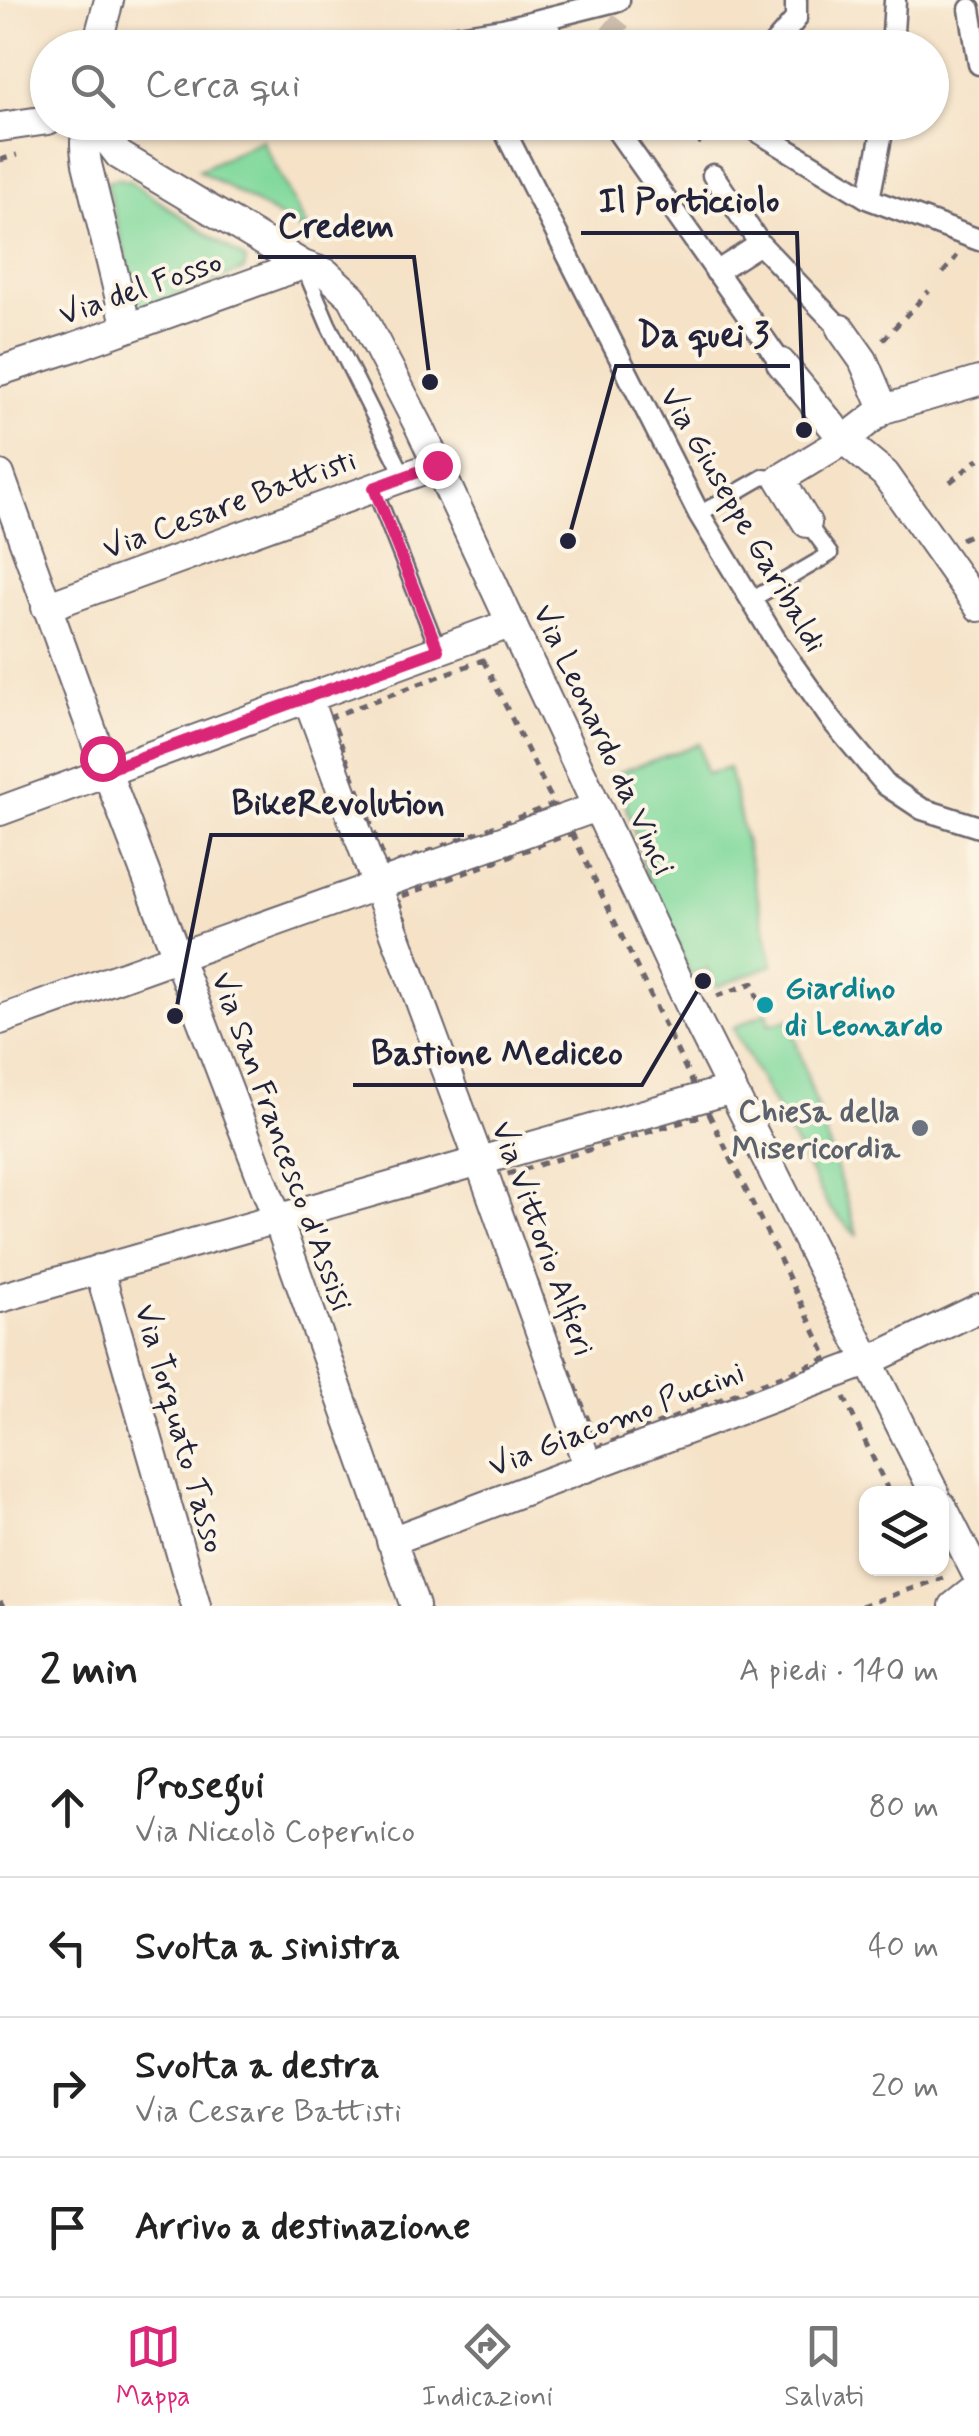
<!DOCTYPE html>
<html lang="it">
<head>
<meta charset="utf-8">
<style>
	:root { --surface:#fff; --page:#f2f2f2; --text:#222; --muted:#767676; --line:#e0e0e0; --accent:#db2777 }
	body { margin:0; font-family:Mynerve,sans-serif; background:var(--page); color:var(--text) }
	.controls { position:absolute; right:30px; bottom:30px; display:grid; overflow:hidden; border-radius:20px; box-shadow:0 2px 8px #0004 }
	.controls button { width:90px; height:90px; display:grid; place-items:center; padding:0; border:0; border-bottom:2px solid var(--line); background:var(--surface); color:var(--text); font:50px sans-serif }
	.stop { position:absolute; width:30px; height:30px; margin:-22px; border:8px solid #db2777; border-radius:50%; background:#fff }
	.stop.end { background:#db2777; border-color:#fff; box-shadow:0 2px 10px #0008 }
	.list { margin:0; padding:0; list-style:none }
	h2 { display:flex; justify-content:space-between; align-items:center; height:130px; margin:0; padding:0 40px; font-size:42px }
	h2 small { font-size:32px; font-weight:400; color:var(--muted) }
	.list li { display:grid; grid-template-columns:65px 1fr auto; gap:30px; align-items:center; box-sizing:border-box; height:140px; padding:0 40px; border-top:2px solid var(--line) }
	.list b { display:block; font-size:38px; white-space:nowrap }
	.list p { margin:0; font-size:32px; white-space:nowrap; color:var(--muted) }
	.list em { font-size:32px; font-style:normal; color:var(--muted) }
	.icon { flex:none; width:55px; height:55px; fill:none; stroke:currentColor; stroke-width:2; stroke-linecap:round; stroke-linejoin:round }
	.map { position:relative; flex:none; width:979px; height:1606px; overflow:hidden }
	.search { position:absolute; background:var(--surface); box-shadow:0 2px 8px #0004; left:30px; right:30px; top:30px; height:110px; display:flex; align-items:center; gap:25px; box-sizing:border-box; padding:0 35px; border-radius:55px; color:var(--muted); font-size:38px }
	.sheet { height:690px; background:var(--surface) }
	nav { display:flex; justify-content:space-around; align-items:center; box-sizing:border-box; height:140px; border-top:2px solid var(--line); background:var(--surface); font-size:28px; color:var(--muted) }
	nav a { display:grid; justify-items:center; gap:5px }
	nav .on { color:var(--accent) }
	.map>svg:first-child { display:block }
	.green { fill:#81d99d; stroke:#527e6c; stroke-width:2.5 }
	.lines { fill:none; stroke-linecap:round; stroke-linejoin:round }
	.pedestrian-tunnel { stroke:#cbbcab; stroke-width:20; stroke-dasharray:20 10; stroke-linecap:butt }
	.service-casing { stroke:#6c656c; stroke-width:19 }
	.pedestrian-casing { stroke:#6c656c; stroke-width:25 }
	.minor-casing { stroke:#6c656c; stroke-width:32 }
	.path { stroke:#6c656c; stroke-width:5; stroke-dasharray:8 8; stroke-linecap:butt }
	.service { stroke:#fff; stroke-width:14 }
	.pedestrian { stroke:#fff; stroke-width:20 }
	.minor { stroke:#fff; stroke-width:28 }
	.route { stroke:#db2777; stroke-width:12 }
	.culture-dot { fill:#0f9aa8; stroke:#fcf5e5; stroke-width:4 }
	.worship-dot { fill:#6b7280; stroke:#fcf5e5; stroke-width:4 }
	.labels { text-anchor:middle; stroke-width:8; stroke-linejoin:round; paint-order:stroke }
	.street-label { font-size:32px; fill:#22223b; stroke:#fcf5e5 }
	.culture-label { font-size:32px; font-weight:bold; fill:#0d838f; stroke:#fcf5e5; text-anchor:start }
	.worship-label { font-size:32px; font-weight:bold; fill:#5b616d; stroke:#fcf5e5; text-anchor:end }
	.leader { fill:none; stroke:#22223b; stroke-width:4 }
	.callout-dot { fill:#22223b; stroke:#fcf5e5; stroke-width:4 }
	.callout-label { font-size:35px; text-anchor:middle; font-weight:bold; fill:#22223b; stroke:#fcf5e5; stroke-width:8; stroke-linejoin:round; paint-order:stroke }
</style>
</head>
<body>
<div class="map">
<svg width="979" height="1606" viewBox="0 0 979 1606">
	<rect width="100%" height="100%" fill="#fcf5e5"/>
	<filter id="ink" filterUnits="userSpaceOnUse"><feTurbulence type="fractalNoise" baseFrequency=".01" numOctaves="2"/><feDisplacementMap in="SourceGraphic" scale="20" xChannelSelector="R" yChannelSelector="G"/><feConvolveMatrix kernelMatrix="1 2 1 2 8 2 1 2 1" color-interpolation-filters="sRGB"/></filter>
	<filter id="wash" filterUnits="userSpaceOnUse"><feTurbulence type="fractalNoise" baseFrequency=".0048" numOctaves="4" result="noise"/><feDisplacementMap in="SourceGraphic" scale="40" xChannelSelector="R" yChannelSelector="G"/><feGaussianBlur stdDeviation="2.25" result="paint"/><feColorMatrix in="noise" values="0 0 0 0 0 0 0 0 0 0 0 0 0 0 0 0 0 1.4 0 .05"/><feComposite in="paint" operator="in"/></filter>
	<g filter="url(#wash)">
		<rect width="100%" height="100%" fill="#f5e2c7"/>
		<!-- green -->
		<path class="green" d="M262 140 307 228 303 231 199 170Z
			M117 178 129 181 246 260 244 270 140 309 106 183Z
			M699 744 706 774 729 768 773 965 716 987 707 968 690 975 646 873 617 773Z
			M767 1012 770 1024 789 1019 858 1237 829 1207 733 1028Z"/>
	</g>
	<g filter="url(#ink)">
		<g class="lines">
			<!-- pedestrian-tunnel -->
			<path class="pedestrian-tunnel" d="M607 22 639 48"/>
			<!-- service casing -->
			<g class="service-casing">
				<path id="service" d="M303 265 328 324 404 476
					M374 488 438 649
					M699 514 763 477 780 479
					M751 600 830 554 807 523"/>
			</g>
			<!-- pedestrian casing -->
			<g class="pedestrian-casing">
				<path id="pedestrian" d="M970 9 979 64
					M544 20 559 48
					M381 48 503 29 619 0
					M771 48 796 19V0
					M892 48 895 1
					M500 122 699 514 778 644 833 722 886 785 922 809 979 827
					M611 122 781 363
					M742 122 869 199 979 240
					M713 175 760 244 841 329
					M869 199 884 122
					M716 272 760 244"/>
			</g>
			<!-- minor casing -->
			<g class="minor-casing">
				<path id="minor" d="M96 48 109 0
					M92 122C82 134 85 150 87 164L127 328
					M94 122 119 155 303 265 326 273 352 297 420 428 692 1010 935 1494
					M0 127 48 120
					M841 329 863 360 884 409
					M781 363 844 440 885 474 979 607
					M0 371 74 347 303 265
					M0 475 106 770 277 1218 415 1606
					M807 523 780 479 844 440 884 409 979 381
					M46 607 437 465
					M307 697 479 1160 588 1466
					M0 811 512 623
					M0 1020 597 807
					M99 1269 196 1606
					M0 1298 732 1089
					M942 1506 979 1579
					M391 1541 867 1362 979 1308
					M954 1606 979 1586"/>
			</g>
			<!-- path -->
			<path class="path" d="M698 144 710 122
				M0 160 17 155
				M943 273 957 256
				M883 340 929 291
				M950 482 979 459
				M961 539 979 531
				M483 660 554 804 387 867 331 717Z
				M572 833 694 1086 487 1148 397 898Z
				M717 996 753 983 760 1006 765 1005
				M709 1114 828 1358 598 1447 498 1177Z
				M844 1397 890 1494
				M0 1601 3 1606
				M861 1606 943 1578"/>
			<!-- service -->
			<use href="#service" class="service"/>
			<!-- pedestrian -->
			<use href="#pedestrian" class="pedestrian"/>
			<!-- minor -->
			<use href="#minor" class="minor"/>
		</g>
	</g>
	<g class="lines" filter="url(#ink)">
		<!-- route -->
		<path class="route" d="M102 758 106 770 438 650 374 488 437 465"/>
	</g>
	<!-- markers -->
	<circle class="culture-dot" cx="765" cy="1005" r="10"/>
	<circle class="worship-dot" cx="920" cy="1128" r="10"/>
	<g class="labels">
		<!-- street labels -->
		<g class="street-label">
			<text transform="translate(140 287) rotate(-19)" y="11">Via del Fosso</text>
			<text transform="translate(229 503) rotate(-20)" y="11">Via Cesare Battisti</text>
			<text transform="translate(744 519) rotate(60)" y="11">Via Giuseppe Garibaldi</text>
			<text transform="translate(605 739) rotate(65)" y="11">Via Leonardo da Vinci</text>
			<text transform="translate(283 1141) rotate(70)" y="11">Via San Francesco d'Assisi</text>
			<text transform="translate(544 1238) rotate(70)" y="11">Via Vittorio Alfieri</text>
			<text transform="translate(616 1418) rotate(-21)" y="11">Via Giacomo Puccini</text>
			<text transform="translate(181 1428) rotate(74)" y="11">Via Torquato Tasso</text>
		</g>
		<!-- culture labels -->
		<g class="culture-label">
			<text x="785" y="998">Giardino<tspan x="785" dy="37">di Leonardo</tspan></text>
		</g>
		<!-- worship labels -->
		<g class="worship-label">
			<text x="900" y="1121">Chiesa della<tspan x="900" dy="37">Misericordia</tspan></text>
		</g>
	</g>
	<!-- callouts -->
	<path class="leader" d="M804 430L797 233H581M430 382L414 257H258M568 541L616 366H790M175 1016L211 835H464M703 981L642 1085H353"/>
	<g class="callout-dot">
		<circle cx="804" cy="430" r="10"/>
		<circle cx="430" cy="382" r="10"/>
		<circle cx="568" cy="541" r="10"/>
		<circle cx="175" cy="1016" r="10"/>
		<circle cx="703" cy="981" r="10"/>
	</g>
	<g class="callout-label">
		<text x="689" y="212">Il Porticciolo</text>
		<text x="336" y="237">Credem</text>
		<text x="703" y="346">Da quei 3</text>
		<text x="338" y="814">BikeRevolution</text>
		<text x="497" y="1064">Bastione Mediceo</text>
	</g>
</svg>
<div class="controls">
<button><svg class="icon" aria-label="layers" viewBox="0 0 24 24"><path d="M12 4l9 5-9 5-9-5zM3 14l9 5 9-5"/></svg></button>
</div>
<div class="stop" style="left:102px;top:758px"></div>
<div class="stop end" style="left:437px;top:465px"></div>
<div class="search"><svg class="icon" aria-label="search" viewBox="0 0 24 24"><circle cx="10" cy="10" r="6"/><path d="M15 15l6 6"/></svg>Cerca qui</div>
</div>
<section class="sheet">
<h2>2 min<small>A piedi · 140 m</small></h2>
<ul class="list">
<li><svg class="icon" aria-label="ahead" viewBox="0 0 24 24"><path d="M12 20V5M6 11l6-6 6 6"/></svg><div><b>Prosegui</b><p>Via Niccolò Copernico</p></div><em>80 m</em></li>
<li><svg class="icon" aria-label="left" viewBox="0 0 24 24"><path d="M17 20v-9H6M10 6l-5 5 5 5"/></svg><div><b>Svolta a sinistra</b></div><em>40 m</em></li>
<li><svg class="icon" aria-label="right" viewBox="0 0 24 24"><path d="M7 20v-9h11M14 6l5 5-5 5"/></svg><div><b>Svolta a destra</b><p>Via Cesare Battisti</p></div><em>20 m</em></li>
<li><svg class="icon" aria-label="arrive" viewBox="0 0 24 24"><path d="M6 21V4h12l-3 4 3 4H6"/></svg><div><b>Arrivo a destinazione</b></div></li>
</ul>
</section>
<nav>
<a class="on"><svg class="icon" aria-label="map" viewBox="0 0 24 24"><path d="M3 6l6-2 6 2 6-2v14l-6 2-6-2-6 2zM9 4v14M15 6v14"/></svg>Mappa</a>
<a><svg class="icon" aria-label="directions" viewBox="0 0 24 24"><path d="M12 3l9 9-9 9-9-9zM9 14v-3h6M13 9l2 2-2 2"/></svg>Indicazioni</a>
<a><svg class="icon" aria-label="saved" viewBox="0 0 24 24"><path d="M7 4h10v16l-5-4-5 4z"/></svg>Salvati</a>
</nav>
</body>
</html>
